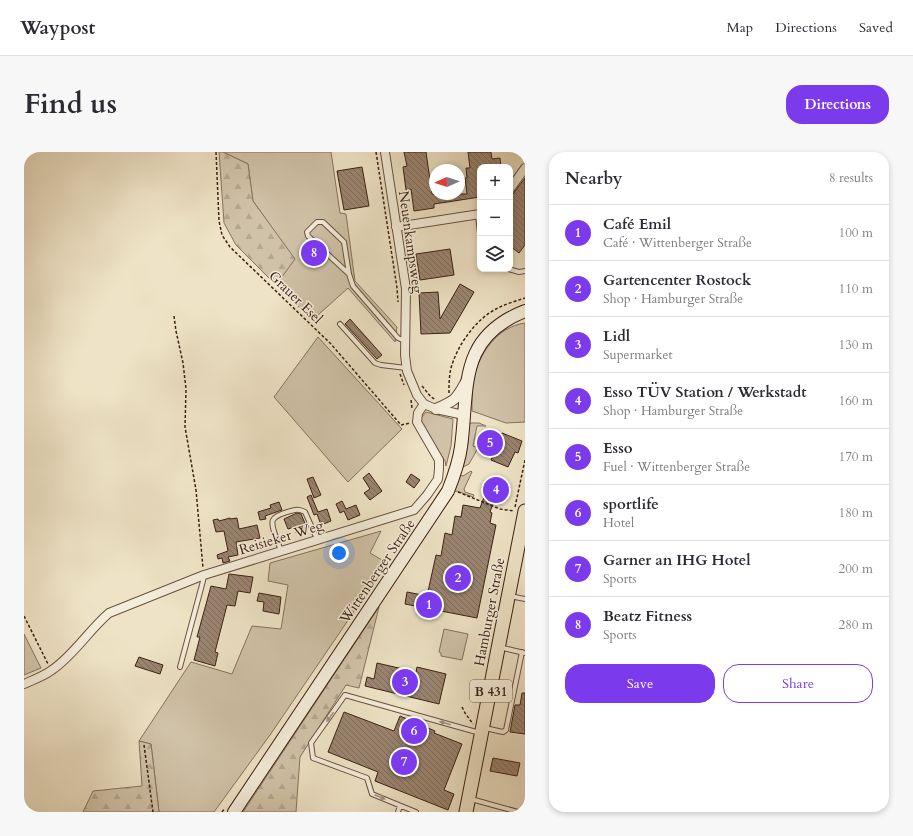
<!DOCTYPE html>
<html lang="en">
<head>
<meta charset="utf-8">
<style>
	:root { --surface:#fff; --page:#f7f7f7; --text:#2b2b33; --muted:#7c7c81; --line:#e1e1e2; --accent:#7c3aed }
	body { margin:0; font-family:Cardo,serif; background:var(--page); color:var(--text) }
	.controls { position:absolute; right:12px; top:12px; display:grid; overflow:hidden; border-radius:8px; box-shadow:0 2px 6px #0003 }
	.controls button { width:36px; height:36px; display:grid; place-items:center; padding:0; border:0; border-bottom:1px solid var(--line); background:var(--surface); color:var(--text); font:20px sans-serif }
	.compass { position:absolute; left:405px; top:12px; width:36px; height:36px; border-radius:50%; background:var(--surface); box-shadow:0 2px 6px #0003; rotate:267deg }
	.you { position:absolute; left:315px; top:401px; width:14px; height:14px; margin:-10px; border:3px solid #fff; border-radius:50%; background:#1a73e8; box-shadow:0 0 0 6px #1a73e833 }
	.badge { display:grid; place-items:center; width:26px; height:26px; border-radius:50%; background:var(--accent); color:#fff; font-size:13px; font-weight:700 }
	.pin { position:absolute; translate:-50% -50%; border:2px solid #fff; box-shadow:0 1px 4px #0006 }
	.list { margin:0; padding:0; list-style:none }
	h2 { display:flex; justify-content:space-between; align-items:center; height:52px; margin:0; padding:0 16px; font-size:17px }
	h2 small { font-size:13px; font-weight:400; color:var(--muted) }
	.list li { display:grid; grid-template-columns:26px 1fr auto; gap:12px; align-items:center; box-sizing:border-box; height:56px; padding:0 16px; border-top:1px solid var(--line) }
	.list b { display:block; font-size:15px; white-space:nowrap }
	.list p { margin:0; font-size:13px; white-space:nowrap; color:var(--muted) }
	.list em { font-size:13px; font-style:normal; color:var(--muted) }
	.actions { display:flex; gap:8px; padding:12px 16px }
	.actions a { flex:1; padding:9px 0; border:1px solid var(--accent); border-radius:16px; text-align:center; font-size:14px; color:var(--accent) }
	.actions .main { background:var(--accent); color:#fff }
	.icon { flex:none; width:22px; height:22px; fill:none; stroke:currentColor; stroke-width:2; stroke-linecap:round; stroke-linejoin:round }
	.map { position:relative; flex:none; width:501px; height:660px; overflow:hidden; border-radius:16px }
	header { display:flex; align-items:center; gap:24px; box-sizing:border-box; height:56px; padding:0 20px; background:var(--surface); border-bottom:1px solid var(--line) }
	header strong { font-size:19px }
	nav { display:flex; gap:22px; margin-inline-start:auto; font-size:14px }
	.intro { display:flex; align-items:center; justify-content:space-between; box-sizing:border-box; height:96px; padding:0 24px }
	h1 { margin:0; font-size:28px }
	.button { padding:10px 18px; border-radius:16px; background:var(--accent); color:#fff; font-size:14px; font-weight:700 }
	main { display:flex; gap:24px; padding:0 24px }
	aside { flex:1; background:var(--surface); border-radius:16px; box-shadow:0 2px 6px #0003 }
	.map>svg:first-child { display:block }
	.grass { fill:#d0c2a8; stroke:#87715e }
	.forest { fill:url(#forest-firs); stroke:#87715e }
	.building { fill:url(#building-back-hatch); stroke:#3e2014 }
	.lines { fill:none; stroke-linecap:round; stroke-linejoin:round }
	.service-casing { stroke:#6a5140; stroke-width:6 }
	.minor-casing { stroke:#6a5140; stroke-width:10 }
	.tertiary-casing { stroke:#6a5140; stroke-width:12 }
	.secondary-casing { stroke:#3e2014; stroke-width:14 }
	.primary-casing { stroke:#3e2014; stroke-width:15 }
	.path { stroke:#3e2014; stroke-width:1.5; stroke-dasharray:3 2; stroke-linecap:butt }
	.service { stroke:#f4edda; stroke-width:4 }
	.minor { stroke:#f4edda; stroke-width:8 }
	.tertiary { stroke:#f4edda; stroke-width:10 }
	.secondary { stroke:#f4edda; stroke-width:12 }
	.primary { stroke:#eee3c6; stroke-width:13 }
	.oneway { fill:#a29181 }
	.labels { text-anchor:middle; stroke-width:3; stroke-linejoin:round; paint-order:stroke }
	.shield { fill:#f4edda; stroke:#755e4f; stroke-width:1 }
	.shield-label { font-size:13px; font-weight:bold; fill:#3e2014 }
	.street-label { font-size:14px; fill:#3e2014; stroke:#f4edda }
</style>
</head>
<body>
<header>
<strong>Waypost</strong>
<nav><a>Map</a><a>Directions</a><a>Saved</a></nav>
</header>
<div class="intro"><h1>Find us</h1><a class="button">Directions</a></div>
<main>
<div class="map">
<svg width="501" height="660" viewBox="0 0 501 660">
	<defs>
		<pattern id="forest-firs" width="22" height="20" patternUnits="userSpaceOnUse"><rect width="22" height="20" fill="#d0c2a8"/><path d="M5 1l3.5 6h-7zM16 11l3.5 6h-7z" fill="#b4a690"/></pattern>
		<pattern id="building-back-hatch" width="6" height="6" patternUnits="userSpaceOnUse"><rect width="6" height="6" fill="#9a8571"/><path d="M-1 5l2 2M0 0l6 6M5-1l2 2" fill="none" stroke="#7f6c5c"/></pattern>
	</defs>
	<rect width="100%" height="100%" fill="#eee3c6"/>
	<filter id="stains"><feTurbulence type="fractalNoise" baseFrequency=".005" numOctaves="4"/><feColorMatrix values="0 0 0 0 .2 0 0 0 0 .09 0 0 0 0 .02 0 0 0 .5 -.17"/></filter>
	<radialGradient id="worn" r=".72"><stop offset=".6" stop-color="#630" stop-opacity="0"/><stop offset="1" stop-color="#630" stop-opacity=".3"/></radialGradient>
	<!-- grass -->
	<path class="grass" d="M199 0H307L316 61 322 62 331 129 373 175 371 190 324 136 294 163 285 165 252 133 270 107 229 49 224 12Z
		M501 171V270L482 271 448 259C448 249 448 240 449 230 454 203 472 175 501 171Z
		M294 185 378 277 324 330 250 245Z
		M402 260 429 267 427 294 422 314 421 309 397 273V266Z
		M447 271H455L462 274H453L449 294 454 296 445 312 439 315 444 291 445 273Z
		M447 319 448 320 440 337 441 340 450 343 449 345 433 339 430 340 436 323 439 324Z
		M357 379 346 401 363 411 246 583 190 660H135L127 592 115 589 167 510 208 522 228 474 257 477 264 433 244 429 246 411Z
		M420 477 444 482 438 508 417 504V501L415 500Z
		M0 482 17 516 0 523Z"/>
	<!-- forest -->
	<path class="forest" d="M195 0H199L224 12 229 49 271 107 252 133 212 93 200 71Z
		M355 455 335 536 322 533 276 605 272 660H219Z
		M115 589 127 592 135 660H59L69 639 118 634Z"/>
	<!-- building -->
	<path class="building" d="M380 0H402L408 42H443L441 26H443L442 16H446L444 0H467L468 7 476 6 477 15H456V45L410 52V56L390 59 387 37 382 38 379 15 383 14Z
		M338 15 345 54 320 58 313 19Z
		M501 26V93L495 101 486 94V46Z
		M426 97 430 123 396 128 392 102Z
		M436 132 450 140 426 181 397 182 395 141 414 140 416 167Z
		M326 167 358 203 353 207 321 172Z
		M478 281 498 289 494 301 491 300 484 315 467 308Z
		M345 321 358 339 346 348 340 341 346 337 339 326Z
		M387 322 396 328 390 336 382 330Z
		M289 325 297 343 290 346 283 327Z
		M466 329 482 335 477 345 472 343 466 360 468 361 466 371 472 373 453 466 381 452 383 440 403 444 412 403 417 404 421 381 428 383 431 364 437 365 439 353 456 356Z
		M287 343 294 360 303 357 307 369 297 373 293 362 290 363 283 345Z
		M318 349 322 357 332 353 336 363 324 368 320 359 316 361 312 352Z
		M255 350 258 358 241 364 242 367 236 368 234 360 247 356 246 353Z
		M273 361 277 362 283 376 272 381 270 375 264 377 260 367Z
		M206 366V367L213 366 215 377 233 373 236 386 212 390 214 403 204 405 206 409 199 411 198 406 194 407 193 403 204 399 200 379 192 380 189 368 194 367 195 369Z
		M205 422 229 425 226 441 214 439 211 454 203 453 191 500 194 501 191 514 170 508 176 485H173L187 434 202 437Z
		M235 441 257 445 255 462 239 459 240 450 233 449Z
		M115 505 139 513 136 522 111 514Z
		M353 511 392 520 393 515 422 522 415 552 341 534 343 525 350 527Z
		M498 541H501V582L486 580 491 553H496Z
		M320 560 370 579 376 564 411 579 410 581 438 592 420 638 430 642 424 658 351 629 354 620 304 600Z
		M469 606 496 611 493 624 466 619Z"/>
	<g class="lines">
		<!-- service casing -->
		<g class="service-casing">
			<path id="service" d="M454 63 456 81
				M484 117 495 120 501 119
				M325 122 284 84 283 80 293 70H299L320 90 325 122 329 134 374 186 381 189
				M316 172 351 211 357 213 382 216
				M257 399C255 392 246 374 249 368 252 363 258 362 263 360 270 358 274 356 281 360L293 387
				M486 444 501 447
				M475 495 500 501
				M156 515 179 429 180 423
				M461 576 479 580 482 578 498 500
				M447 647 494 660
				M374 660 376 654
				M392 660 348 642 343 626 289 606 287 591 321 543 456 581"/>
		</g>
		<!-- minor casing -->
		<g class="minor-casing">
			<path id="minor" d="M361 0 382 137 381 203 383 219 393 243 400 252 412 257 440 263
				M486 37 501 16
				M372 75 456 62
				M0 532C9 528 20 524 28 518 50 503 65 478 85 461L180 423 390 358 403 343 414 327 415 317V308L393 270 394 261 400 252"/>
		</g>
		<!-- tertiary casing -->
		<g class="tertiary-casing">
			<path id="tertiary" d="M412 257C432 248 432 248 442 230"/>
		</g>
		<!-- secondary casing -->
		<g class="secondary-casing">
			<path id="secondary" d="M210 660 424 339C430 324 435 310 437 295 445 236 433 186 501 159"/>
		</g>
		<!-- primary casing -->
		<g class="primary-casing">
			<path id="primary" d="M442 660 501 359"/>
		</g>
		<!-- path -->
		<path class="path" d="M192 0 195 69 198 83 206 95 307 192 377 273 386 271
			M352 0 373 136 374 150
			M150 164 152 179 159 211 162 237 161 275 172 338 179 416
			M376 222 380 233
			M398 234 407 245 412 248
			M425 241C425 233 425 224 427 216 433 194 451 168 472 157 481 152 492 149 501 146
			M387 248 388 256
			M434 340 476 357 490 359
			M491 355 501 308
			M0 464 24 512
			M438 555 441 561 449 572
			M120 593 129 660
			M198 660 201 656"/>
		<!-- service -->
		<use href="#service" class="service"/>
		<!-- minor -->
		<use href="#minor" class="minor"/>
		<!-- tertiary -->
		<use href="#tertiary" class="tertiary"/>
		<!-- secondary -->
		<use href="#secondary" class="secondary"/>
		<!-- primary -->
		<use href="#primary" class="primary"/>
	</g>
	<!-- one-way arrows -->
	<defs><path id="oneway-solid" d="M-6-.8H1V-3.2L6.5 0L1 3.2V.8H-6Z"/></defs>
	<g class="oneway">
		<use href="#oneway-solid" transform="translate(306 565) rotate(126)"/>
		<use href="#oneway-solid" transform="translate(421 571) rotate(-164)"/>
		<use href="#oneway-solid" transform="translate(356 645) rotate(23)"/>
	</g>
	<g class="labels">
		<!-- shield labels -->
		<rect class="shield" x="446" y="528" width="42" height="22" rx="3"/>
		<g class="shield-label">
			<text x="467" y="544">B 431</text>
		</g>
		<!-- street labels -->
		<g class="street-label">
			<text transform="translate(387 90) rotate(82)" y="5">Neuenkampsweg</text>
			<text transform="translate(272 145) rotate(44)" y="5">Grauer Esel</text>
			<text transform="translate(257 385) rotate(-17)" y="5">Reisieker Weg</text>
			<text transform="translate(353 419) rotate(-56)" y="5">Wittenberger Straße</text>
			<text transform="translate(465 460) rotate(-79)" y="5">Hamburger Straße</text>
		</g>
	</g>
	<rect width="100%" height="100%" filter="url(#stains)"/>
	<rect width="100%" height="100%" fill="url(#worn)"/>
</svg>
<div class="controls">
<button>+</button>
<button>−</button>
<button><svg class="icon" aria-label="layers" viewBox="0 0 24 24"><path d="M12 4l9 5-9 5-9-5zM3 14l9 5 9-5"/></svg></button>
</div>
<svg class="compass" viewBox="-18 -18 36 36"><path d="M0-13l5 13h-10z" fill="#e53935"/><path d="M0 13l5-13h-10z" fill="#7c7c81"/></svg>
<div class="you"></div>
<div class="pin badge" style="left:405px;top:453px">1</div>
<div class="pin badge" style="left:434px;top:426px">2</div>
<div class="pin badge" style="left:381px;top:530px">3</div>
<div class="pin badge" style="left:472px;top:338px">4</div>
<div class="pin badge" style="left:466px;top:291px">5</div>
<div class="pin badge" style="left:390px;top:579px">6</div>
<div class="pin badge" style="left:380px;top:610px">7</div>
<div class="pin badge" style="left:290px;top:101px">8</div>
</div>
<aside>
<h2>Nearby<small>8 results</small></h2>
<ul class="list">
<li><span class="badge">1</span><div><b>Café Emil</b><p>Café · Wittenberger Straße</p></div><em>100 m</em></li>
<li><span class="badge">2</span><div><b>Gartencenter Rostock</b><p>Shop · Hamburger Straße</p></div><em>110 m</em></li>
<li><span class="badge">3</span><div><b>Lidl</b><p>Supermarket</p></div><em>130 m</em></li>
<li><span class="badge">4</span><div><b>Esso TÜV Station / Werkstadt</b><p>Shop · Hamburger Straße</p></div><em>160 m</em></li>
<li><span class="badge">5</span><div><b>Esso</b><p>Fuel · Wittenberger Straße</p></div><em>170 m</em></li>
<li><span class="badge">6</span><div><b>sportlife</b><p>Hotel</p></div><em>180 m</em></li>
<li><span class="badge">7</span><div><b>Garner an IHG Hotel</b><p>Sports</p></div><em>200 m</em></li>
<li><span class="badge">8</span><div><b>Beatz Fitness</b><p>Sports</p></div><em>280 m</em></li>
</ul>
<div class="actions"><a class="main">Save</a><a>Share</a></div>
</aside>
</main>
</body>
</html>
